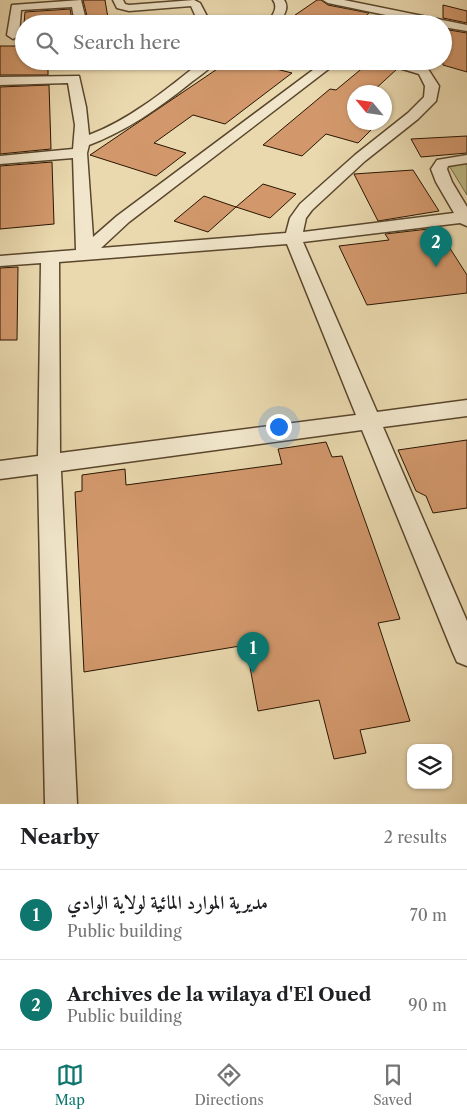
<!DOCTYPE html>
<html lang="en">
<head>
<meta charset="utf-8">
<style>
	:root { --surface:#fff; --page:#f2f2f2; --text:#202124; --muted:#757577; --line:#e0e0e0; --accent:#0f766e }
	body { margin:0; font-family:"Libre Caslon Text",Amiri,serif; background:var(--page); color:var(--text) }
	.controls { position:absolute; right:15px; bottom:15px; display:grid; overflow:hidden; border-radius:10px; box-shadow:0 1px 4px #0004 }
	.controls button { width:45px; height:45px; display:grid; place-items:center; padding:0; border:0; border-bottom:1px solid var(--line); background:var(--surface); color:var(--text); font:25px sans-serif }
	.compass { position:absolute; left:347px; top:85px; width:45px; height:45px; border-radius:50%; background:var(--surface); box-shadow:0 1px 4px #0004; rotate:299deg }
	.you { position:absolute; left:278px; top:426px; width:18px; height:18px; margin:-12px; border:4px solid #fff; border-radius:50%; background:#1a73e8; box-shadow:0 0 0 8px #1a73e833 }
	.badge { display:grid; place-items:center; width:32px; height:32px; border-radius:50%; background:var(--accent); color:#fff; font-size:16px; font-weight:700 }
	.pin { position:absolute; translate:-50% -41px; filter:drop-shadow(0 1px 2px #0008) }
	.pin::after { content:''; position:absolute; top:26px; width:18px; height:15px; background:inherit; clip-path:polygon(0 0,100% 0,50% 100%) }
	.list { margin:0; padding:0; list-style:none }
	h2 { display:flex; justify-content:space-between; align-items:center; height:65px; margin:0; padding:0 20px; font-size:21px }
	h2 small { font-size:16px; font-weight:400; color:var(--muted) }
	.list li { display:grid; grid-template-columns:32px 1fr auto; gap:15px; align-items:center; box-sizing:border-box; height:90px; padding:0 20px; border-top:1px solid var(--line) }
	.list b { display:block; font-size:19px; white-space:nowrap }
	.list p { margin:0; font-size:16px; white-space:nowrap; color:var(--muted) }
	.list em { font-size:16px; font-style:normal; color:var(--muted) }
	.icon { flex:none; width:28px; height:28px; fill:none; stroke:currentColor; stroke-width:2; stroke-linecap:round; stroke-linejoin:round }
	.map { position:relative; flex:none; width:467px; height:804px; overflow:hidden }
	.search { position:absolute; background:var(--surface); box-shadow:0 1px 4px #0004; left:15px; right:15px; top:15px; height:55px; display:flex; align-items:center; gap:12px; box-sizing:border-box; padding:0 18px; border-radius:28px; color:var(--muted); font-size:19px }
	.sheet { height:245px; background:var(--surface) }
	nav { display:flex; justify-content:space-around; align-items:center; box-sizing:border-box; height:70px; border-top:1px solid var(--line); background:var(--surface); font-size:14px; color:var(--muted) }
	nav a { display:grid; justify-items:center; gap:2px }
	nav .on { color:var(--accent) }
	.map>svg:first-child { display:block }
	.green { fill:#bdbd86; stroke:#736943 }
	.building { fill:#d2986c; stroke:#291500 }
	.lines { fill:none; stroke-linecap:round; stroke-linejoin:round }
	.street-casing { stroke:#59462c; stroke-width:3 }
	.street { fill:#f1e6cb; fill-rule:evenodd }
</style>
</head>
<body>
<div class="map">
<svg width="467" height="804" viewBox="0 0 467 804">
	<rect width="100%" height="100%" fill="#ead9af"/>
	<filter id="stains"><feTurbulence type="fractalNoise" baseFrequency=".004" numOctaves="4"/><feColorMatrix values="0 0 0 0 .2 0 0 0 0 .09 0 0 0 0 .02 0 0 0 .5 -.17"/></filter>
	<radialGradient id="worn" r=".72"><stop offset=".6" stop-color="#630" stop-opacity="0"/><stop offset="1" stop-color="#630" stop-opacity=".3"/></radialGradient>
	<!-- green -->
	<path class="green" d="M467 163V195L448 164Z"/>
	<!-- building -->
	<path class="building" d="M83 0H105L109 24H89Z
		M317 0H321L328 5 369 13 356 24H282Z
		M443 5 467 11V23L443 18Z
		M70 9 73 24H24L25 12Z
		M443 29 467 33V72L443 65Z
		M0 46H24V61H48V75H0Z
		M229 61H245L292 73 225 124 193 115 154 143 186 153 156 176 90 155Z
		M371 61H382L385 66 397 69 372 92H354V122H379L358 143 326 134 302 156 263 145 330 89 336 90Z
		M49 85 51 149 0 154V87Z
		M467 136V153L421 157 411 139Z
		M52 162 54 224 0 229V166Z
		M413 170 439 211 378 221 354 174Z
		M263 184 296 194 270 218 236 207Z
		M204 196 236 207 208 232 174 221Z
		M437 228 467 275V293L367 305 339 246 389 240 385 234Z
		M18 267 17 340H0V268Z
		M467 440V508L433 513 426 496 416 491 398 450Z
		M326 442 332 457 342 456 400 619 378 623 410 721 360 730 366 753 334 759 319 700 258 711 246 645 84 672 75 492 82 491V475L125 469 126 485 282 464 278 449Z"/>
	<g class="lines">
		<!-- street casing -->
		<g class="street-casing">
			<path id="street" d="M81 0 87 24H75L72 7 21 10 19 35 13 39 7 35 12 5Z
				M113 0H123L125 4 129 5 194 0 200 3 211 24H199L191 6 129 11 117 8Z
				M273 0H284C290 8 283 16 279 24H267C272 16 279 8 273 0Z
				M323 0H344L467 25V31L443 27V24H429L328 3Z
				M202 61H216C209 70 198 77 189 84 158 109 126 131 89 145L87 153 93 237 117 216 325 61H339L129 222 101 248 286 233 290 218 300 204 355 155 408 113 424 97 425 86 419 74 386 64 384 61H404L428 69 439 86 436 101 418 119 365 161 312 210 306 218 303 232 454 213 436 182 431 169 437 160 467 155V163L448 166 447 169 452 182 467 207V226L460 223 303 242 377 412 467 400V416L383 427 467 621V666L457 662 453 653 362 430 61 471 77 804H45L38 474 0 479V461L38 456 41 263 0 266V256L76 250 73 158 0 164V156L73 149 75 125 68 83 0 85V77L79 76 86 107 89 135C131 119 167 89 202 61ZM287 244 356 415 60 453 59 262Z"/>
		</g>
		<!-- street -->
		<use href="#street" class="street"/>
	</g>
	<rect width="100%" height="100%" filter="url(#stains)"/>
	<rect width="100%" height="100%" fill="url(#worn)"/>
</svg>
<div class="controls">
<button><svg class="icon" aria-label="layers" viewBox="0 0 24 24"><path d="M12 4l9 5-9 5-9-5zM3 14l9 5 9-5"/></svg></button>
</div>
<svg class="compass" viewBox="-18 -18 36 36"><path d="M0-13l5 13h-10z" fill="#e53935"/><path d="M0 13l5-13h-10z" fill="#757577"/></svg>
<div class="you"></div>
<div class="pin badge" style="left:253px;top:673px">1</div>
<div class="pin badge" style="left:436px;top:267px">2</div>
<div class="search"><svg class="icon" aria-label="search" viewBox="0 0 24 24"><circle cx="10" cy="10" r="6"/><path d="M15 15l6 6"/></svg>Search here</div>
</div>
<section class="sheet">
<h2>Nearby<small>2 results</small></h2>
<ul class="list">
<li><span class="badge">1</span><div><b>مديرية الموارد المائية لولاية الوادي</b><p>Public building</p></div><em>70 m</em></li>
<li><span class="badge">2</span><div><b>Archives de la wilaya d'El Oued</b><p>Public building</p></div><em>90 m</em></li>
</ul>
</section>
<nav>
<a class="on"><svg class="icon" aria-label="map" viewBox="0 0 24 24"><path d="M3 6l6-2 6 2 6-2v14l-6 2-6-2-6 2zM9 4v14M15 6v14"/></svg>Map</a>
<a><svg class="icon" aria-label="directions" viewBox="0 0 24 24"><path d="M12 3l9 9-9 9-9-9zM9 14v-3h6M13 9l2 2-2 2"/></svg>Directions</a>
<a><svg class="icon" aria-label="saved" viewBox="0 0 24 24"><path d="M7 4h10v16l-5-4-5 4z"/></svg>Saved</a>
</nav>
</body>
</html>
